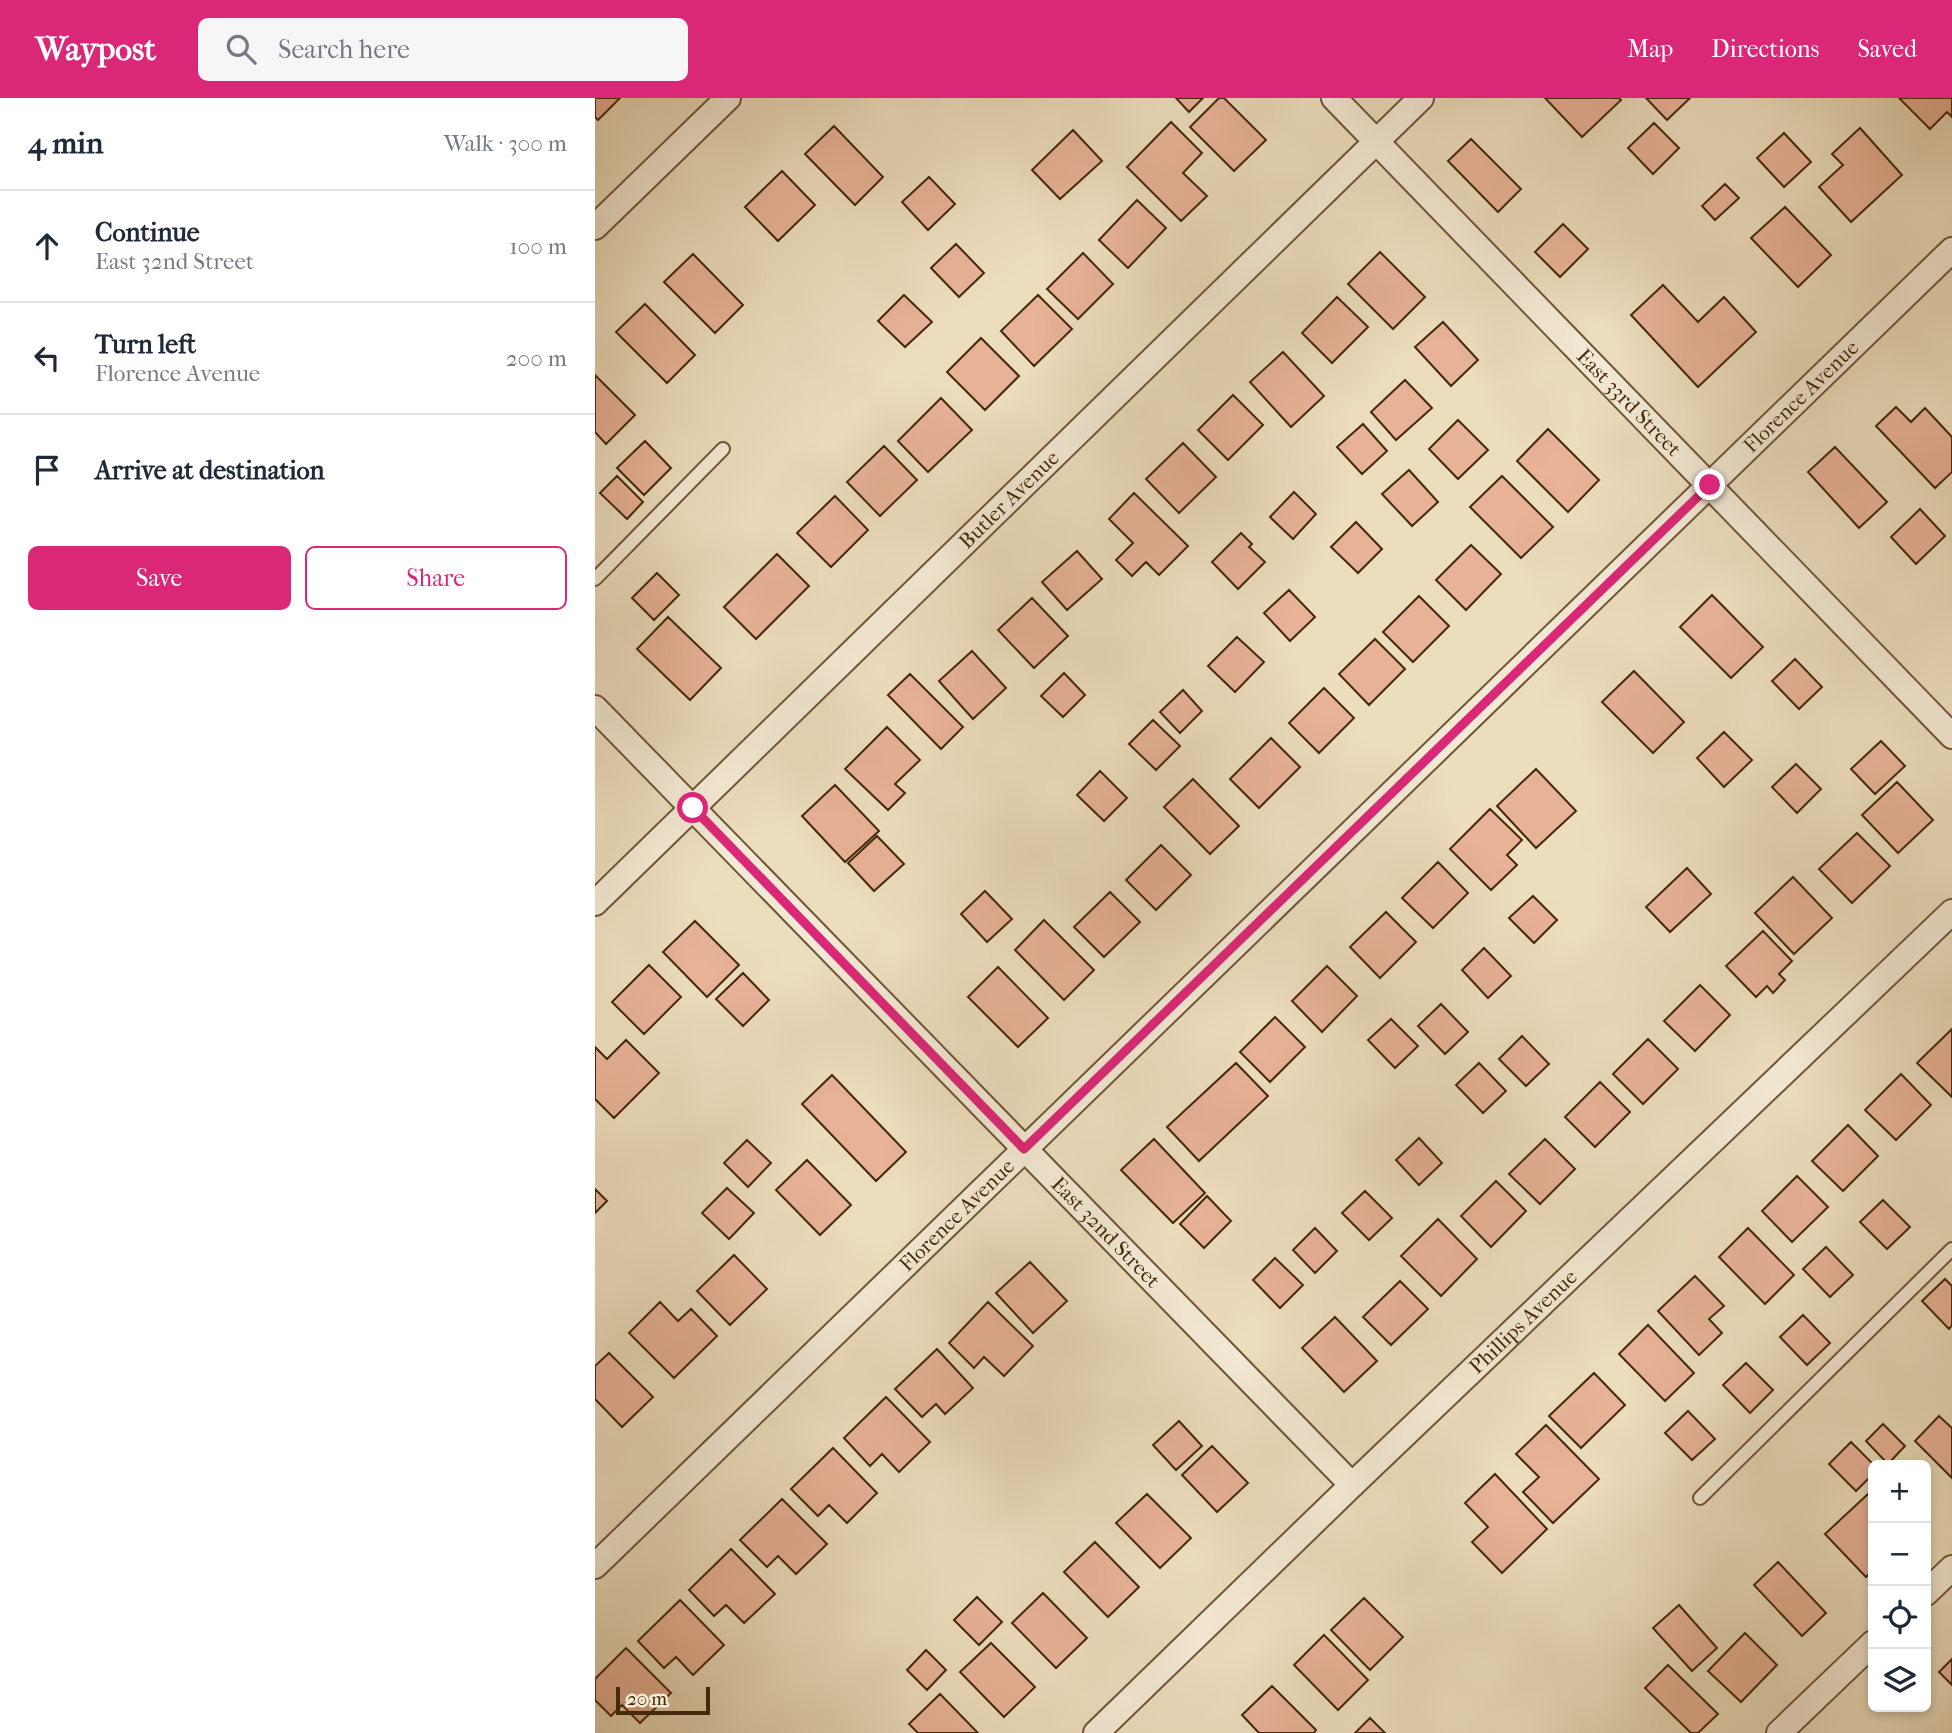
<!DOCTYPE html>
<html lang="en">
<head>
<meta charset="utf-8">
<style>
	:root { --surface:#fff; --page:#f6f6f7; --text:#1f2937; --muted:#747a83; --line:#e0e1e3; --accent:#db2777 }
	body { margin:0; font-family:"IM FELL French Canon",serif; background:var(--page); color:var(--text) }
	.controls { position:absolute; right:21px; bottom:21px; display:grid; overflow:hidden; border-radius:10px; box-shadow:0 4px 10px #0003 }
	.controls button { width:63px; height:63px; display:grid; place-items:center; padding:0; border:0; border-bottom:2px solid var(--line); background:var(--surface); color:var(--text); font:35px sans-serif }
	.scale { position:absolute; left:21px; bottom:18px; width:94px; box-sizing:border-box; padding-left:7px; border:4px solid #44290a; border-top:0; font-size:19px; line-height:24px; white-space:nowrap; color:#44290a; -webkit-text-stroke:5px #f3e9d4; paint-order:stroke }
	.stop { position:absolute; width:21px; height:21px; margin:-16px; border:5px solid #db2777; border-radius:50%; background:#fff }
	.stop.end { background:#db2777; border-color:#fff; box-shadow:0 2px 7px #0008 }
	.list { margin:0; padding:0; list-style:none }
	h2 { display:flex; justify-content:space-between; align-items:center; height:91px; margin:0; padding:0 28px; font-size:30px }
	h2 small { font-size:23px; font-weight:400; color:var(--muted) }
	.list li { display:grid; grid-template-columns:46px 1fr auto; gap:21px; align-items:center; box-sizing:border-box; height:112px; padding:0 28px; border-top:2px solid var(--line) }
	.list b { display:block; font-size:26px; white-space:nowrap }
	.list p { margin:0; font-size:23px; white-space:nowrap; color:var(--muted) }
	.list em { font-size:23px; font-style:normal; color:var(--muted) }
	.actions { display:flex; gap:14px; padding:21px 28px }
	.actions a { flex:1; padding:16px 0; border:2px solid var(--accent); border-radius:10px; text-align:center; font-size:24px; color:var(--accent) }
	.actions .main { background:var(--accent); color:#fff }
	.icon { flex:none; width:38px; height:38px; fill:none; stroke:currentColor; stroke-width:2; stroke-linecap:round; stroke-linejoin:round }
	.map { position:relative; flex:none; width:1357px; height:1635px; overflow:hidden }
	header { display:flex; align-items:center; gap:42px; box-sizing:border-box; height:98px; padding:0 35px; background:var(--accent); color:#fff }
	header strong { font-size:33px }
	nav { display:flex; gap:38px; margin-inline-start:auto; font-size:24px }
	.search { width:490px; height:63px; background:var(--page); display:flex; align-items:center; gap:18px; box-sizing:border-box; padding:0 24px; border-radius:10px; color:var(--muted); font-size:26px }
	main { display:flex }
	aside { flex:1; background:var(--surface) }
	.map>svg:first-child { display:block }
	.building { fill:#e8b297; stroke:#44290a; stroke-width:2 }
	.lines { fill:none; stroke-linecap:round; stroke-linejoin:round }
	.lane-casing { stroke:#6e5637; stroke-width:16 }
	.street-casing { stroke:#6e5637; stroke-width:28 }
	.lane { stroke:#f3e9d4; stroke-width:12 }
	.street { stroke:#f3e9d4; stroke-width:24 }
	.route { stroke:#db2777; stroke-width:9 }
	.labels { text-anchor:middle; stroke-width:5; stroke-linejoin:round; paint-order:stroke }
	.street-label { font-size:21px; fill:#44290a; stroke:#f3e9d4 }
</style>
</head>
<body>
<header>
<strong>Waypost</strong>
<div class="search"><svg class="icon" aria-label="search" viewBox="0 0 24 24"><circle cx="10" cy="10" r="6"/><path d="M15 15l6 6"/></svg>Search here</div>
<nav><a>Map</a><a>Directions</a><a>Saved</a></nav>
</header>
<main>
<aside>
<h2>4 min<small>Walk · 300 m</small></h2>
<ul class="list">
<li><svg class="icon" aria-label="ahead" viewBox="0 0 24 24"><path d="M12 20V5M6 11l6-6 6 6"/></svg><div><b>Continue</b><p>East 32nd Street</p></div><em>100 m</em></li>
<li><svg class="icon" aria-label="left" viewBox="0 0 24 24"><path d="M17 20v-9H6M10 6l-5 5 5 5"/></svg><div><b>Turn left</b><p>Florence Avenue</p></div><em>200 m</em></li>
<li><svg class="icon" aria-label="arrive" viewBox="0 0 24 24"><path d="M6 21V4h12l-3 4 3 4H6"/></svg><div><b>Arrive at destination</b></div></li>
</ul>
<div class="actions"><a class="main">Save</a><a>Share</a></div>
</aside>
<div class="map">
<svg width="1357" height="1635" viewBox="0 0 1357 1635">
	<rect width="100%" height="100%" fill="#ecddbd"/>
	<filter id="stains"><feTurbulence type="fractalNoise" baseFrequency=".00286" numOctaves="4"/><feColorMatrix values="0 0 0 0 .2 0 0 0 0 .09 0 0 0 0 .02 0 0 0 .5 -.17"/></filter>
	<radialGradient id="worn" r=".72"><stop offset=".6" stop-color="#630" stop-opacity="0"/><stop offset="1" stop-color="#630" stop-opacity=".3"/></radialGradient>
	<!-- building -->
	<path class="building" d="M0 0H25L3 22 0 19Z
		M581 0H608L594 14Z
		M624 0H629L671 42 639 73 595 29Z
		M950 0H1024L1026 2 987 39Z
		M1051 0H1095L1072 22Z
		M1304 0H1357V19L1352 14 1335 31Z
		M576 24 607 55 588 75 612 98 586 123 532 69Z
		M1059 25 1084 50 1058 76 1033 50Z
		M239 28 288 79 260 107 210 56Z
		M1265 30 1307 77 1256 124 1224 89 1248 67 1237 56Z
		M478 32 507 63 465 101 437 72Z
		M1189 35 1216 64 1189 89 1162 60Z
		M876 41 926 91 903 114 853 63Z
		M187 73 220 107 183 143 150 109Z
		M334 79 360 106 333 132 307 104Z
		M1130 86 1144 100 1120 122 1107 108Z
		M542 102 571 130 533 170 504 142Z
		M1190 109 1236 157 1203 189 1156 140Z
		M968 126 993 151 965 179 940 154Z
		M361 146 389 175 364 199 336 170Z
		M785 154 830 199 798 231 753 186Z
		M488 155 518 186 483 221 452 191Z
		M98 156 148 207 120 235 69 184Z
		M1068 187 1103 224 1129 199 1161 234 1103 289 1036 217Z
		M309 197 337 224 310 249 283 223Z
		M443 197 477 231 439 268 406 233Z
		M742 199 773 229 737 265 707 235Z
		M50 206 100 257 72 285 21 234Z
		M848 224 883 262 856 288 820 249Z
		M386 240 424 278 390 312 352 274Z
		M688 254 729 298 696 329 655 284Z
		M0 277 40 317 11 346 0 334Z
		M810 282 837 310 801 342 776 314Z
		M638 297 668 327 633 362 603 332Z
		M346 300 377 332 333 374 303 343Z
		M1301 309 1316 324 1330 310 1357 339V374L1340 390 1281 328Z
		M863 322 893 352 863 381 834 351Z
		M768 326 792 353 767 376 742 349Z
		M953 331 1004 382 973 414 922 363Z
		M50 343 76 370 49 397 22 370Z
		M588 345 621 379 584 415 551 381Z
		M289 348 322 382 285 418 252 384Z
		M1240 349 1292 404 1264 430 1213 374Z
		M814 372 843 404 817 428 787 396Z
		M22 378 48 404 32 421 5 395Z
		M907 378 958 429 926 460 875 409Z
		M699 394 721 416 698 441 675 419Z
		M539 395 593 448 564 477 551 464 537 478 521 462 538 445 514 421Z
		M240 398 273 432 236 469 202 435Z
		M1325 411 1350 438 1321 466 1296 439Z
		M761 424 787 451 763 475 736 449Z
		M646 435 657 446 654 449 670 464 643 491 617 464Z
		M876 447 906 476 871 512 841 482Z
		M482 453 507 481 472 512 447 484Z
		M182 456 214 488 161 541 129 509Z
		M62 475 84 497 59 522 37 500Z
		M694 492 720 519 695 543 669 515Z
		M1117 497 1168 549 1136 580 1085 529Z
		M824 498 854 528 818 564 788 534Z
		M437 500 473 538 439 570 403 532Z
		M73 519 126 570 95 602 42 551Z
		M642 539 669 564 640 594 613 568Z
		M780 541 810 571 774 607 744 576Z
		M377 553 411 590 378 621 344 583Z
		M1200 561 1227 589 1204 611 1177 583Z
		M1039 573 1089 624 1058 655 1007 604Z
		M469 575 490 597 468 619 446 598Z
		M315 576 368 629 346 651 293 597Z
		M729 590 759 620 724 655 694 625Z
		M588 592 607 613 585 635 565 614Z
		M558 622 585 648 561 672 534 646Z
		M292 629 325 662 300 686 310 695 293 712 250 671Z
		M1129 634 1157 662 1129 689 1102 660Z
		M676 640 705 669 664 710 635 681Z
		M1286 643 1310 668 1280 696 1256 671Z
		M1201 666 1226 691 1202 715 1177 689Z
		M941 671 981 713 941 750 902 708Z
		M505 673 532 700 509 723 482 697Z
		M598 681 644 728 615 756 569 709Z
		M1302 684 1338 722 1303 755 1267 717Z
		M240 687 284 733 250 764 207 718Z
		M895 711 927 742 912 757 922 767 896 792 855 751Z
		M1262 735 1295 768 1257 805 1224 771Z
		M282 738 309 766 279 793 253 765Z
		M566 747 596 777 561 812 531 782Z
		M843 764 873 795 838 830 807 800Z
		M1092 770 1116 796 1075 834 1051 809Z
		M1198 779 1237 820 1199 856 1160 815Z
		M390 793 417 821 392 844 366 816Z
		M515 794 545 824 509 859 479 829Z
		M938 798 962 822 939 845 914 820Z
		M791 814 821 844 785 880 755 849Z
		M449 822 499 872 469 902 420 852Z
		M100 823 144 867 112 899 68 854Z
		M1168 833 1197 863 1184 876 1190 882 1178 895 1172 888 1161 899 1131 868Z
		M889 850 916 878 893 900 867 872Z
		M54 867 86 899 49 936 17 904Z
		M732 868 762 898 727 934 697 903Z
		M403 869 453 920 423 949 373 899Z
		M148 875 174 902 148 928 121 901Z
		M1105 887 1135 917 1100 953 1069 923Z
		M846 906 873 934 850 956 823 928Z
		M680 919 710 949 675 984 645 954Z
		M796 921 823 948 800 970 773 942Z
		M1357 931V999L1322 965Z
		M927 938 954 966 931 988 904 961Z
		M1053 941 1083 971 1048 1006 1018 976Z
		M31 942 64 975 19 1020 0 1001V949L12 961Z
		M641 965 673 998 604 1063 572 1029Z
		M884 965 911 993 888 1015 861 987Z
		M1306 976 1336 1007 1301 1042 1270 1012Z
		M237 977 311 1054 281 1083 207 1006Z
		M1005 984 1035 1014 1000 1049 970 1019Z
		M1253 1027 1283 1058 1248 1093 1217 1063Z
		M824 1040 847 1065 824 1087 801 1062Z
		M559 1041 610 1095 578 1125 526 1072Z
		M950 1041 980 1071 945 1106 914 1076Z
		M152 1042 176 1065 153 1089 129 1065Z
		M212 1062 256 1107 225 1137 181 1092Z
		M1202 1078 1233 1109 1197 1144 1167 1113Z
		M901 1083 931 1113 896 1149 866 1118Z
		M132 1090 159 1115 134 1141 107 1115Z
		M0 1091 12 1103 0 1115Z
		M770 1093 797 1120 774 1142 747 1115Z
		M612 1098 636 1123 609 1150 585 1126Z
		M1288 1102 1315 1129 1292 1151 1265 1124Z
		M843 1121 882 1161 846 1198 806 1158Z
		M720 1130 742 1153 720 1175 698 1152Z
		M1153 1130 1199 1177 1170 1206 1124 1159Z
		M1231 1149 1258 1177 1235 1199 1208 1171Z
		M139 1157 172 1191 135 1227 102 1193Z
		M680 1160 708 1187 685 1210 658 1182Z
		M435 1164 472 1203 438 1235 401 1195Z
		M1100 1178 1129 1208 1114 1221 1127 1235 1104 1257 1063 1213Z
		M1350 1181 1357 1188V1227L1354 1231 1327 1203Z
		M805 1183 833 1211 796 1247 768 1219Z
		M65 1204 83 1223 96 1211 122 1238 79 1280 34 1235Z
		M393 1204 438 1248 409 1278 389 1259 379 1270 354 1245Z
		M1208 1217 1235 1245 1212 1267 1185 1239Z
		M740 1219 782 1263 749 1294 707 1250Z
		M1053 1227 1099 1275 1070 1303 1024 1256Z
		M342 1251 378 1290 350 1316 341 1306 327 1319 300 1291Z
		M14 1255 58 1299 27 1329 0 1301V1268Z
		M1151 1265 1178 1292 1155 1315 1128 1287Z
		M999 1275 1030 1307 986 1350 954 1318Z
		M291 1299 335 1344 304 1374 287 1356 275 1368 249 1340Z
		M1093 1313 1120 1341 1097 1362 1070 1335Z
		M1344 1318 1357 1330V1380L1320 1343Z
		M584 1323 607 1348 581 1372 558 1347Z
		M1288 1326 1310 1348 1293 1366 1271 1343Z
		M951 1327 1004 1381 958 1425 928 1394 944 1379 921 1356Z
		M1256 1344 1279 1367 1278 1376 1261 1393 1234 1366Z
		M617 1348 653 1385 622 1414 587 1377Z
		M238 1350 282 1395 252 1425 234 1407 223 1418 196 1391Z
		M900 1376 952 1431 907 1475 877 1444 893 1429 870 1405Z
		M552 1396 596 1440 565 1470 521 1425Z
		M1273 1396 1278 1402V1472L1271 1479 1230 1436Z
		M187 1401 232 1446 201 1476 183 1458 172 1469 145 1442Z
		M500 1444 544 1489 513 1519 469 1474Z
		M136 1451 180 1496 149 1525 131 1507 119 1518 94 1492Z
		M1183 1464 1231 1515 1207 1538 1159 1487Z
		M448 1495 492 1540 461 1570 417 1525Z
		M382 1499 407 1524 384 1547 359 1522Z
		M769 1500 808 1539 775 1572 736 1532Z
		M85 1502 129 1547 98 1577 81 1559 69 1570 43 1543Z
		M1084 1507 1122 1550 1097 1573 1058 1530Z
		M1150 1535 1182 1567 1146 1604 1113 1573Z
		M729 1537 773 1582 743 1612 699 1567Z
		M396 1545 440 1589 409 1619 365 1574Z
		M31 1550 76 1595 45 1625 27 1607 16 1618 0 1602V1581Z
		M331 1552 351 1572 332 1592 312 1572Z
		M1357 1561V1587L1344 1574Z
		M1073 1567 1123 1616 1103 1635H1096L1050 1590Z
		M677 1588 721 1632 719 1635H664L647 1617Z
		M345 1596 383 1635H323L314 1626Z
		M775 1620 790 1635H760Z"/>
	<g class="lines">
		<!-- lane casing -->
		<g class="lane-casing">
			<path id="lane" d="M0 481 128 351
				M1105 1400 1357 1151"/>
		</g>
		<!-- street casing -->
		<g class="street-casing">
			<g id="street">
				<path id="s1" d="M739 0 1357 638"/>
				<path d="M0 129 133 0"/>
				<path id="s2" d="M0 610 757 1387"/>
				<path id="s3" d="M0 805 826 0"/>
				<path id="s4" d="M0 1468 1357 152"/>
				<path d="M1331 1495 1357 1470"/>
				<path id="s5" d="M501 1635 757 1387 1357 814"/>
				<path d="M1184 1635 1278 1545"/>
			</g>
		</g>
		<!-- lane -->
		<use href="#lane" class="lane"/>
		<!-- street -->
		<use href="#street" class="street"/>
	</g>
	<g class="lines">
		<!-- route -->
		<path class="route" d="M98 710 429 1051 1115 387"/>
	</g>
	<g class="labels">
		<!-- street labels -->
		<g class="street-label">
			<text dy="7" stroke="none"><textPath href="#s4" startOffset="1680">Florence Avenue</textPath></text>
			<text dy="7" stroke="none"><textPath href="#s1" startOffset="424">East 33rd Street</textPath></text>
			<text dy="7" stroke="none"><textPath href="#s3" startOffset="578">Butler Avenue</textPath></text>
			<text dy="7" stroke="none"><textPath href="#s4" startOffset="504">Florence Avenue</textPath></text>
			<text dy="7" stroke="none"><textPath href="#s2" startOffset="732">East 32nd Street</textPath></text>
			<text dy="7" stroke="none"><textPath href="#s5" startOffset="593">Phillips Avenue</textPath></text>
		</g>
	</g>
	<rect width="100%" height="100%" filter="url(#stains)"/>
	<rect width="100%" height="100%" fill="url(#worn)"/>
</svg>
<div class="controls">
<button>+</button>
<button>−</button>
<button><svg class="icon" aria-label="locate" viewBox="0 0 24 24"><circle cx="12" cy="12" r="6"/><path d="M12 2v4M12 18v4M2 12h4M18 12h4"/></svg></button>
<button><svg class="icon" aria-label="layers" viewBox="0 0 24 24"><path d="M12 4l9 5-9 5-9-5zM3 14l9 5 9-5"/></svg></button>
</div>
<div class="scale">20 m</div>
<div class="stop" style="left:98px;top:710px"></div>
<div class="stop end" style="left:1115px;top:387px"></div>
</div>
</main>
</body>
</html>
